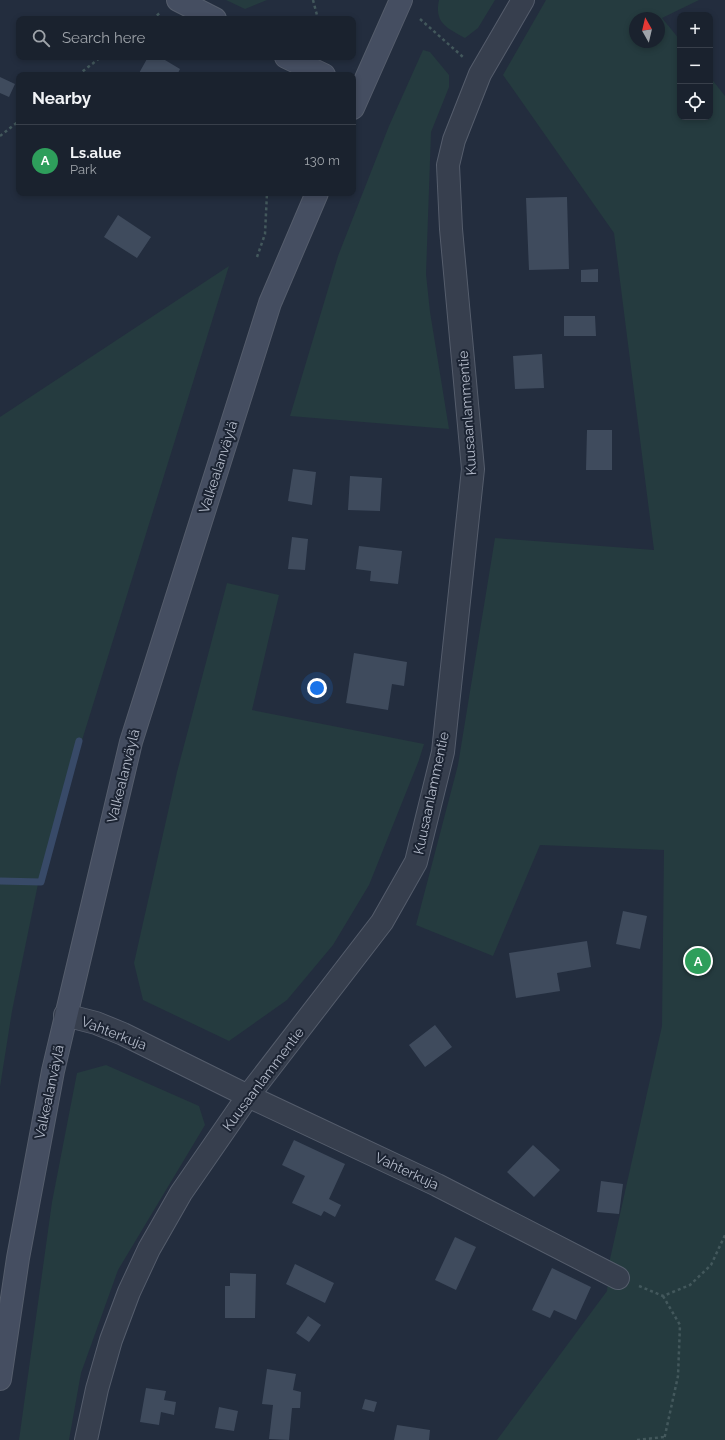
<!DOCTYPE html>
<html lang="en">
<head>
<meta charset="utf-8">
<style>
	:root { --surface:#1a222e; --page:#232a36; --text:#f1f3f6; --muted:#9fa4aa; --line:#383f4a; --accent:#8bbbb9 }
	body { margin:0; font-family:Raleway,sans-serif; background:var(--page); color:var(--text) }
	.controls { position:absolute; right:12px; top:12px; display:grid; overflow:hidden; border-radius:8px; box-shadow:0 2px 6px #0003 }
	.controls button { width:36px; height:36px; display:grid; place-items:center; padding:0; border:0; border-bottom:1px solid var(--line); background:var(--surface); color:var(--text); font:20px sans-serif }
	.compass { position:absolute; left:629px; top:12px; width:36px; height:36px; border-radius:50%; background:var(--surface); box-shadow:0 2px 6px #0003; rotate:352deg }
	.you { position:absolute; left:317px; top:688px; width:14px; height:14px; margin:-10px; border:3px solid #fff; border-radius:50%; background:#1a73e8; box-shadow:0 0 0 6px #1a73e833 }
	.badge { display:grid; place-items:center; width:26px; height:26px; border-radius:50%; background:var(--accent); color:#fff; font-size:13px; font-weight:700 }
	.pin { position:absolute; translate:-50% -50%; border:2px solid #fff; box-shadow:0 1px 4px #0006 }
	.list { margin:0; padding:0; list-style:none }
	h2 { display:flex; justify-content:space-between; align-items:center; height:52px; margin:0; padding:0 16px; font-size:17px }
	h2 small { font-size:13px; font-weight:400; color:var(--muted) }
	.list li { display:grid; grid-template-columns:26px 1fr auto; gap:12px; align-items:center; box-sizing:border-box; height:72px; padding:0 16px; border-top:1px solid var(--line) }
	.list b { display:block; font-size:15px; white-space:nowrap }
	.list p { margin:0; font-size:13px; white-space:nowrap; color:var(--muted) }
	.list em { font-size:13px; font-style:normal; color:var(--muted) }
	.icon { flex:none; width:22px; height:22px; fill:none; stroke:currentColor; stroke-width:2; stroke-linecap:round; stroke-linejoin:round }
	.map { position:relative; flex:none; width:725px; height:1440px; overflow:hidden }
	.search { position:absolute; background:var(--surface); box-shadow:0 2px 6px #0003; left:16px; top:16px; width:340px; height:44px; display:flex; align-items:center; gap:10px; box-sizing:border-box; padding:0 14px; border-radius:8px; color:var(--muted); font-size:15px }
	.panel { position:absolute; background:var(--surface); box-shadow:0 2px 6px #0003; left:16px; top:72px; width:340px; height:124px; border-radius:8px }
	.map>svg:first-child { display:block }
	.green { fill:#253b3f; fill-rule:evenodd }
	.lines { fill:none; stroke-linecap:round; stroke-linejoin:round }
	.stream { stroke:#384a68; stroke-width:7 }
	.building { fill:#3f4b5d }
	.street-casing { stroke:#555d6c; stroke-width:24 }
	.secondary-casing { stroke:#555d6c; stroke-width:24 }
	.path { stroke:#43585c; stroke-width:2.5; stroke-dasharray:3 3; stroke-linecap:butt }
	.street { stroke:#373f4e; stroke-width:22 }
	.secondary { stroke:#454e61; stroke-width:22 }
	.labels { text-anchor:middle; stroke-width:4; stroke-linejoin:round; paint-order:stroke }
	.street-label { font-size:14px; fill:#b3bac9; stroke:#1c2433 }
</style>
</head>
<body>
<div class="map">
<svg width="725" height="1440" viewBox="0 0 725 1440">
	<rect width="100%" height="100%" fill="#232d3e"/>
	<!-- green -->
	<path class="green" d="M226 0H267L245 9Z
		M439 0H495L478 28 465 38C447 28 434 23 439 0Z
		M546 0H699L662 18 680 40V117H710V77L725 96V1440H497L607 1291 610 1259 662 1026 664 850 540 845 493 956 416 925 458 765 495 538 654 550 614 233 503 75ZM635 18H659V42H635Z
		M423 50 430 52 449 75V87L431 132 426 274 430 312 449 429 290 416 338 256 389 126Z
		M229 266 39 879 12 1011 0 1087V417Z
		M227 583 279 595 252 710 424 744 419 760 369 885 333 945 287 1000 229 1041 143 1000 134 963 177 772Z
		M106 1065 199 1106 205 1125 118 1270 81 1373 69 1440H19L52 1202 77 1073Z"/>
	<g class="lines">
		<!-- stream -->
		<path class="stream" d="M0 881 41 882 79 741"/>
	</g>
	<!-- building -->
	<path class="building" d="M148 57H160L180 69 177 75H138Z
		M0 77 15 84 9 97 0 93Z
		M567 197 569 269 529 270 526 198Z
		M118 215 151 237 137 258 104 237Z
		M598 269V282H581V270Z
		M564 316H595L596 336H564Z
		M542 354 544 388 515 389 513 356Z
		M587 430H612V470H586Z
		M293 469 316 472 312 505 288 501Z
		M350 476 382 478 380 511 348 510Z
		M292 537 308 539 305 570 288 569Z
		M359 546 402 551 398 584 370 581 371 571 356 569Z
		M354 653 407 662 404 686 392 684 388 710 346 703Z
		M623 911 647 916 640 949 616 944Z
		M587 941 591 967 557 973 560 991 516 998 509 953Z
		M435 1025 452 1047 425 1067 409 1045Z
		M294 1140 345 1164 329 1199 341 1205 335 1217 324 1211 321 1216 292 1203 305 1176 282 1165Z
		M533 1145 560 1170 534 1197 507 1172Z
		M601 1181 623 1184 619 1214 597 1212Z
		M455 1237 476 1247 456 1290 435 1280Z
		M295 1264 334 1283 325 1303 286 1284Z
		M552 1268 591 1287 576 1320 554 1310 550 1318 532 1310Z
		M230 1273 256 1274 255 1318H225V1286H230Z
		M308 1316 321 1325 309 1342 296 1333Z
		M267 1369 296 1374 293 1390 301 1392 300 1408H292L289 1440 269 1439 273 1405 262 1404Z
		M146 1388 166 1391 164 1400 176 1402 174 1415 161 1412 159 1425 140 1422Z
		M365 1399 377 1402 374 1412 362 1409Z
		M219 1407 238 1411 234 1431 215 1428Z
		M397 1425 430 1430 429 1440H394Z"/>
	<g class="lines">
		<!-- street casing -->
		<g class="street-casing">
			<path id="street" d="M65 1015 96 1023 123 1034 248 1096 437 1185 618 1278
				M86 1440 97 1389 111 1340 129 1292 149 1249 181 1193 248 1096 382 922 416 862 443 752 473 469 451 229 448 165 454 140 480 74 523 0"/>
		</g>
		<!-- secondary casing -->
		<g class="secondary-casing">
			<path id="secondary" d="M178 0 215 19
				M286 57 324 75
				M353 108 401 0
				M0 1379 18 1258 53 1071 131 742 270 303 317 193"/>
		</g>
		<!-- path -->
		<path class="path" d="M313 0 318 19
			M152 19 160 13
			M420 19 463 57
			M78 75 101 57
			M0 136 19 121
			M257 257 265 234 267 193
			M639 1286 663 1296 690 1285 711 1265 725 1235
			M663 1296 680 1325 678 1376 664 1440
			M637 1440 664 1437"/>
		<!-- street -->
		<use href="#street" class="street"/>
		<!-- secondary -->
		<use href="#secondary" class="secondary"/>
	</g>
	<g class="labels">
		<!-- street labels -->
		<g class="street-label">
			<text transform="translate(467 413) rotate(-94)" y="5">Kuusaanlammentie</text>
			<text transform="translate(218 467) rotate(-72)" y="5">Valkealanväylä</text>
			<text transform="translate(123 776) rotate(-76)" y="5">Valkealanväylä</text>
			<text transform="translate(431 793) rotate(-78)" y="5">Kuusaanlammentie</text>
			<text transform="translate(114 1033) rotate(21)" y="5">Vahterkuja</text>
			<text transform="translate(263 1079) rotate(-53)" y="5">Kuusaanlammentie</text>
			<text transform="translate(49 1092) rotate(-78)" y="5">Valkealanväylä</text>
			<text transform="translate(407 1171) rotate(25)" y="5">Vahterkuja</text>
		</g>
	</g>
</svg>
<div class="controls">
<button>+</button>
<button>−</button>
<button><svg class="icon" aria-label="locate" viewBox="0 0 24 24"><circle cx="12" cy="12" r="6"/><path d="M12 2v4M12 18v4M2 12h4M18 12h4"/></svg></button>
</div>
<svg class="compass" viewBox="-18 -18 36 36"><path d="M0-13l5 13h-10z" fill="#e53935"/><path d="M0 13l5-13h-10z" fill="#9fa4aa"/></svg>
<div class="you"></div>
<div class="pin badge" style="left:698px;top:961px;background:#2e9e5b">A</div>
<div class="search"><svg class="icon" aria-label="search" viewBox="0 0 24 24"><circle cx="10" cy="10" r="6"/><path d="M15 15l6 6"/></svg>Search here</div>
<section class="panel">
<h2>Nearby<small></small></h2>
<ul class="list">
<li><span class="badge" style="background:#2e9e5b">A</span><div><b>Ls.alue</b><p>Park</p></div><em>130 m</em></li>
</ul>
</section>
</div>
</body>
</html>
